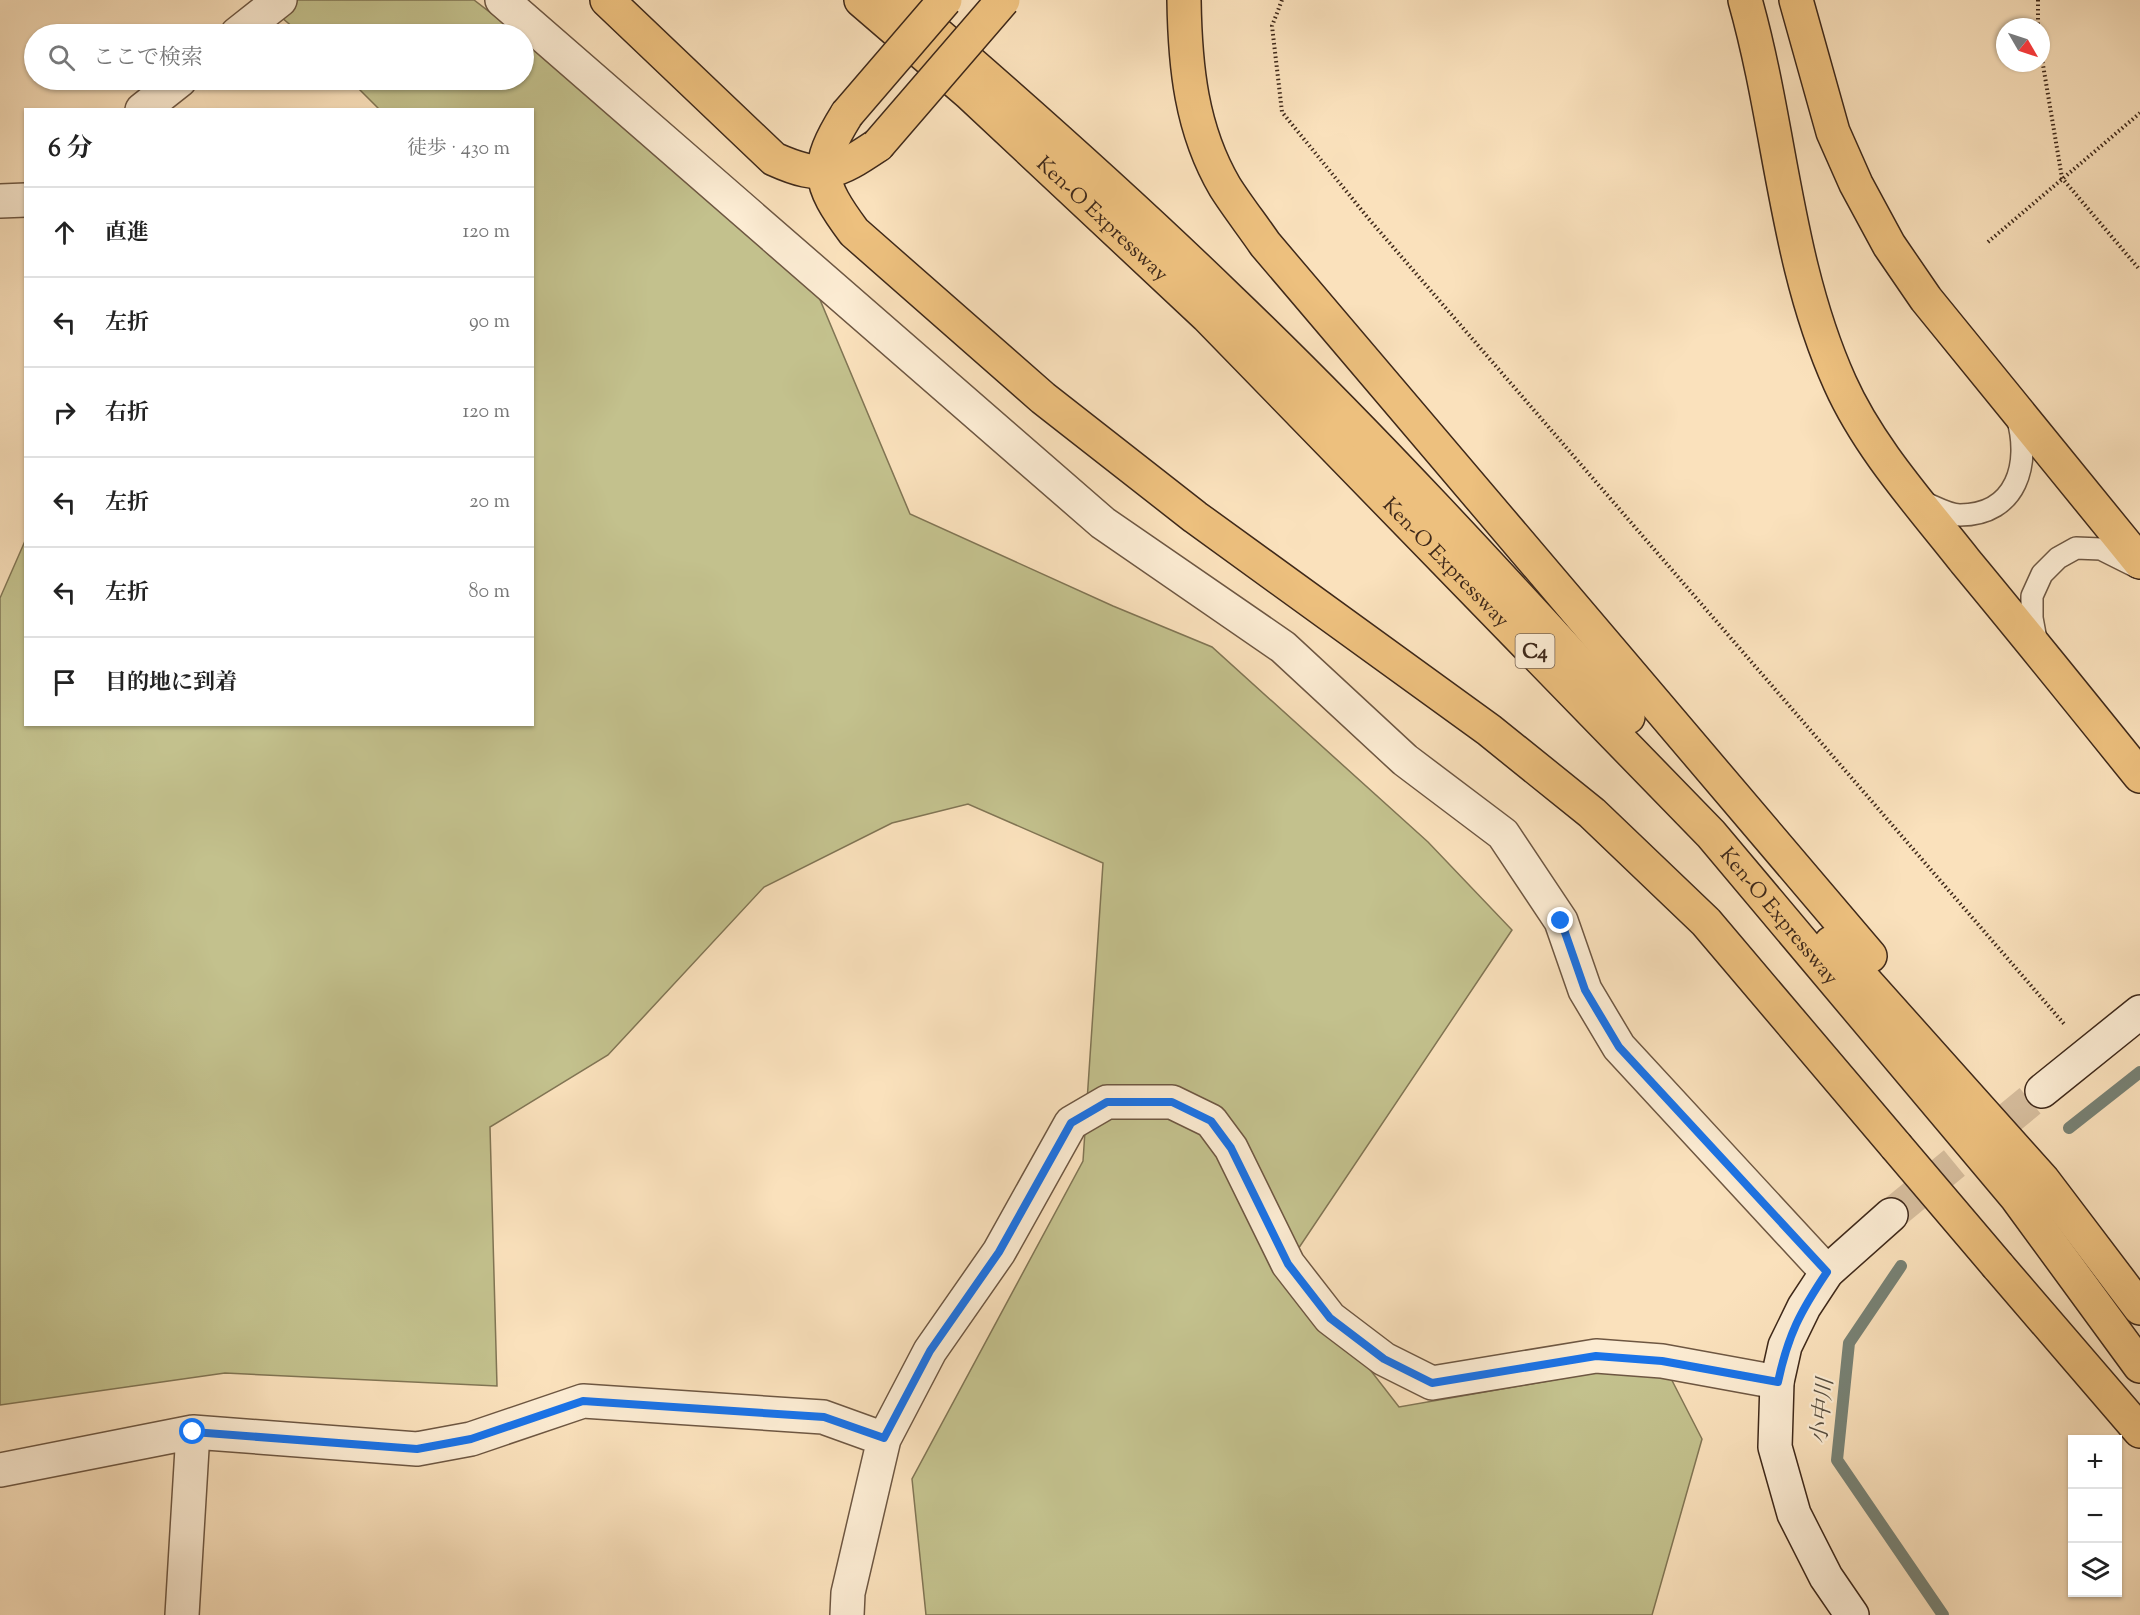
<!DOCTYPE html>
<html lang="ja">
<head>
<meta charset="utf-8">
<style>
	:root { --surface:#fff; --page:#f6f6f6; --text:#222; --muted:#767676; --line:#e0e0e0 }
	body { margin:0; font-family:"Sorts Mill Goudy","Noto Serif JP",serif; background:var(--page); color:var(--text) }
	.controls { position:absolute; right:18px; bottom:18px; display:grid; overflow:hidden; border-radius:0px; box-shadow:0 2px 4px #0004 }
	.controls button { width:54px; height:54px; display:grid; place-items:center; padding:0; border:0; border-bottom:2px solid var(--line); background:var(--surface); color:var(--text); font:30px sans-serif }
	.compass { position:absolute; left:1996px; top:18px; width:54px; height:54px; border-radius:50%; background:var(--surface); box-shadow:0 2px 4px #0004; rotate:129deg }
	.stop { position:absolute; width:18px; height:18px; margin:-14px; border:4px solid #1a73e8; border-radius:50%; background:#fff }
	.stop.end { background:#1a73e8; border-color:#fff; box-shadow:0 2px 6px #0008 }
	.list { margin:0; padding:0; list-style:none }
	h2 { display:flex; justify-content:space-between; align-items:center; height:78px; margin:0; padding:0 24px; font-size:26px }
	h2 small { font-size:20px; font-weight:400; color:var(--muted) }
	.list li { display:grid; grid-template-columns:39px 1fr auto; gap:18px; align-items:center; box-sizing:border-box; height:90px; padding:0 24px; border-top:2px solid var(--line) }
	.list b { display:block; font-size:22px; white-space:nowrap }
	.list em { font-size:20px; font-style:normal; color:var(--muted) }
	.icon { flex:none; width:33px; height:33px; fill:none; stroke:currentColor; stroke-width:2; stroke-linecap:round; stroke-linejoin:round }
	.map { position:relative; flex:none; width:2140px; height:1615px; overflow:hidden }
	.search { position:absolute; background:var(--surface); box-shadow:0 2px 4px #0004; left:24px; top:24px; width:510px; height:66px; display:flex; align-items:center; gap:15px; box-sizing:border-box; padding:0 21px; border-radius:33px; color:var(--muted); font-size:22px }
	.panel { position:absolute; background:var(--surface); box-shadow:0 2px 4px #0004; left:24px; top:108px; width:510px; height:618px; border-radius:0px }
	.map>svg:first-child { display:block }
	.green { fill:#c3c18d; stroke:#817554; stroke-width:1.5 }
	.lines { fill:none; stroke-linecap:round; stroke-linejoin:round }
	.stream { stroke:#788275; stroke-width:12 }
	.secondary-tunnel { stroke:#d5bc9c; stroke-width:33; stroke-dasharray:33 16; stroke-linecap:butt }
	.lane-casing { stroke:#6e5742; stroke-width:24 }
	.street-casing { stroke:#6e5742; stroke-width:36 }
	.secondary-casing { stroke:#3f291a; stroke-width:36 }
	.highway-casing { stroke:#3f291a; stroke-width:36 }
	.path { stroke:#3f291a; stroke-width:4; stroke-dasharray:1.5 3; stroke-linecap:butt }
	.lane { stroke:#fcecd3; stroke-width:21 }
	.street { stroke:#fcecd3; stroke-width:33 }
	.secondary { stroke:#fcecd3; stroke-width:33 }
	.highway { stroke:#edc07e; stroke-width:33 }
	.highway-bridge-casing { stroke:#3f291a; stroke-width:36; stroke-linecap:butt }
	.highway-bridge { stroke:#edc07e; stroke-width:33 }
	.route { stroke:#1a73e8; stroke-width:8 }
	.labels { text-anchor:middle; stroke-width:4.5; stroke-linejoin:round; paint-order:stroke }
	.shield { fill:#fcecd3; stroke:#786452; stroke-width:1.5 }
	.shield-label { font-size:20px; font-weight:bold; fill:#3f291a }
	.street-label { font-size:21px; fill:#3f291a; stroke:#fcecd3 }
	.water-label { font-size:22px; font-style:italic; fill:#574e40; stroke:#fcecd3 }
</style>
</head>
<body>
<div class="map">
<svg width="2140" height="1615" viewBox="0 0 2140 1615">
	<rect width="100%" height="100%" fill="#fae1bc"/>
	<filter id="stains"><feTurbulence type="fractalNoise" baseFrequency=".00333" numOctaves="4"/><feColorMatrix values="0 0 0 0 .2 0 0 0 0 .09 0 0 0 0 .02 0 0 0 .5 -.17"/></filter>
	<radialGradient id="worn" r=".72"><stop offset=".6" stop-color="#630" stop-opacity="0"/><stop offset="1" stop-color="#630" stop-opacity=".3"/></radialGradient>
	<!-- green -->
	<path class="green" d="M261 0H474L518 34H301Z
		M524 39 805 264 910 514 1113 606 1212 647 1428 842 1512 930 1288 1264 1399 1407 1662 1361 1702 1439 1652 1615H926L912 1479 1083 1161 1103 863 968 804 892 823 764 887 608 1055 490 1127 497 1386 225 1373 0 1405V598L25 541 26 724H532V110L379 109 350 80H524Z"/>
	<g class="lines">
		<!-- stream -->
		<path class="stream" d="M2069 1128 2140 1072
			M1901 1266 1849 1343 1837 1460 1943 1615"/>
		<!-- secondary-tunnel -->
		<path class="secondary-tunnel" d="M1891 1215 2042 1091"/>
		<!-- lane casing -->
		<g class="lane-casing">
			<path id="lane" d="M1920 501C1932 505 1947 515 1960 515 2017 515 2031 463 2017 417
				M2037 645 2032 618V596L2042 574 2058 558 2076 548 2101 549 2137 567"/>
		</g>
		<!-- street casing -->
		<g class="street-casing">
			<path id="street" d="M502 0 1103 523 1283 647 1405 760 1503 834 1561 921 1585 990 1619 1047 1827 1272
				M237 34 280 0
				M142 110 180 80
				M0 201 26 200
				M0 1470 193 1432 417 1449 471 1439 583 1401 823 1417 884 1439
				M182 1615 193 1432
				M847 1615 848 1593 884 1439 930 1351 999 1252 1071 1123 1107 1102H1172L1211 1121 1231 1148 1288 1264 1330 1318 1384 1359 1432 1383 1596 1356 1662 1361 1777 1382"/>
		</g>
		<!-- secondary casing -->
		<g class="secondary-casing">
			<path id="secondary" d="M2042 1091 2140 1012
				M1852 1615 1826 1577 1794 1514 1775 1447 1777 1382 1785 1346 1804 1307 1827 1272 1891 1215"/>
		</g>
		<!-- highway casing -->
		<g class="highway-casing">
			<g id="highway">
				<path d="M607 0 774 159C823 181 836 173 878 145"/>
				<path id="s1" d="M861 0 969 93 1207 316 1711 834 2017 1198 2140 1366"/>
				<path d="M898 0C1011 97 1123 196 1230 300 1369 433 1499 575 1628 717"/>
				<path d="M1184 0C1185 66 1191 129 1225 187 1237 206 1252 225 1265 244L1870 956"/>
				<path d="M1745 0C1781 127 1785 261 1840 383 1869 448 1921 505 1965 561 2024 632 2082 704 2140 776"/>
				<path d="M1796 0 1833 132 1856 184 1889 245 1926 299 2140 562"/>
				<path d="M847 114C814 167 817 182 854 232L1043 398 1195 517 1489 730 1592 813 1706 922 1896 1146"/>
				<path d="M1831 943 2043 1180 2140 1308"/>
				<path d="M1998 1266 2140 1431"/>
			</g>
		</g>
		<!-- path -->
		<path class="path" d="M1282 0 1272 26 1282 112 1368 218 2065 1025
			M2038 0V27
			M2041 53 2062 178 2140 270
			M1988 242 2140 113"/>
		<!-- lane -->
		<use href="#lane" class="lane"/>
		<!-- street -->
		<use href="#street" class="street"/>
		<!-- secondary -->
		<use href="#secondary" class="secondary"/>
		<!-- highway -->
		<use href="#highway" class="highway"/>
		<!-- highway-bridge casing -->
		<g class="highway-bridge-casing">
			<path id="highway-bridge" d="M847 114 945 0
				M878 145 1003 0
				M1896 1146 1998 1266"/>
		</g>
		<!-- highway-bridge -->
		<use href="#highway-bridge" class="highway-bridge"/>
	</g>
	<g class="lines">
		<!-- route -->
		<path class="route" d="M193 1432 417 1449 471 1439 583 1401 824 1417 884 1438 930 1351 999 1252 1071 1123 1107 1102H1172L1211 1121 1231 1148 1288 1264 1330 1318 1384 1359 1432 1383 1596 1356 1662 1361 1778 1382C1788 1335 1800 1312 1827 1272L1619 1047 1585 990 1561 921"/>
	</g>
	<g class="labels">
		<!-- shield labels -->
		<rect class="shield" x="1515.5" y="634" width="39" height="34" rx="4.5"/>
		<g class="shield-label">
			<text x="1535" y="658">C4</text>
		</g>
		<!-- street labels -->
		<g class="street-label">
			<text dy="7" stroke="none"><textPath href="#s1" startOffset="326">Ken-O Expressway</textPath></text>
			<text dy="7" stroke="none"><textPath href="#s1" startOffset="812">Ken-O Expressway</textPath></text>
			<text dy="7" stroke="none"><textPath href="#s1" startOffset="1298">Ken-O Expressway</textPath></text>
		</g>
		<!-- water labels -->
		<g class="water-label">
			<text transform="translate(1821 1411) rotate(-84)" y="8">小中川</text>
		</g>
	</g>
	<rect width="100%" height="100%" filter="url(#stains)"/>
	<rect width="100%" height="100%" fill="url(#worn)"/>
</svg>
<div class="controls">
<button>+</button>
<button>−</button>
<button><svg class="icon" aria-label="layers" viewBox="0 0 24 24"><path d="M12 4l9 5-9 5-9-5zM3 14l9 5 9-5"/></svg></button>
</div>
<svg class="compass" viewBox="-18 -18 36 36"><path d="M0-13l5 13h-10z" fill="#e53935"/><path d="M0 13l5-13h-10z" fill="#767676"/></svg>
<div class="stop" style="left:193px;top:1432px"></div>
<div class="stop end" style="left:1561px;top:921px"></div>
<div class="search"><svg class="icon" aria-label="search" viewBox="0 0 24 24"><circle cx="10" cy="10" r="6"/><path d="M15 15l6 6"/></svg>ここで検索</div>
<section class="panel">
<h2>6 分<small>徒歩 · 430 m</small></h2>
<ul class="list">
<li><svg class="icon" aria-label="ahead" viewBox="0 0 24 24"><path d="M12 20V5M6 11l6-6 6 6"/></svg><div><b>直進</b></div><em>120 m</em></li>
<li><svg class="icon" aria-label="left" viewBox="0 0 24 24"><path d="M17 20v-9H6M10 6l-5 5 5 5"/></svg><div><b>左折</b></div><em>90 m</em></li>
<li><svg class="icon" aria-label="right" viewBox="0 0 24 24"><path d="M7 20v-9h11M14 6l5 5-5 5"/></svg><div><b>右折</b></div><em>120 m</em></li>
<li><svg class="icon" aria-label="left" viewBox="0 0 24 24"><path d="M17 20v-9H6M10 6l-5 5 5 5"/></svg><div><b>左折</b></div><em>20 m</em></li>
<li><svg class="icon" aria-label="left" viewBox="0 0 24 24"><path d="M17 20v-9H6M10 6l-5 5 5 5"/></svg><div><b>左折</b></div><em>80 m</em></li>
<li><svg class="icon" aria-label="arrive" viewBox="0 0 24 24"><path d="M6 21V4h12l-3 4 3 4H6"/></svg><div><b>目的地に到着</b></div></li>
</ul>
</section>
</div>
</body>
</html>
